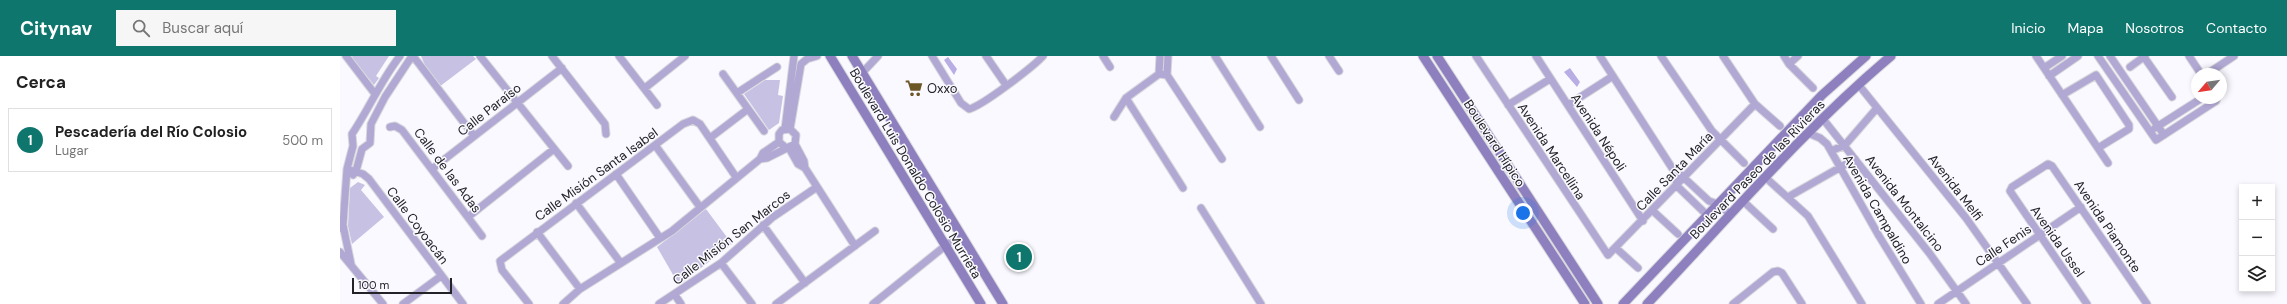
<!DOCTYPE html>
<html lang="es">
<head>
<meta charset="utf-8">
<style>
	:root { --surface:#fff; --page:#f6f6f6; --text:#222; --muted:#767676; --line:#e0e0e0; --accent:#0f766e }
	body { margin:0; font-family:"DM Sans",sans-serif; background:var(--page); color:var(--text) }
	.controls { position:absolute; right:12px; bottom:12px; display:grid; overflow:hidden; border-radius:0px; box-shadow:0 2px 6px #0003 }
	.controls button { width:36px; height:36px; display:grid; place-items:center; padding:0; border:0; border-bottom:1px solid var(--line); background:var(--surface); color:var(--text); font:20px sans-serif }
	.compass { position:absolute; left:1851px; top:12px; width:36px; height:36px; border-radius:50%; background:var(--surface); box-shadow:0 2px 6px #0003; rotate:241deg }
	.scale { position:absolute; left:12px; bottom:10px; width:100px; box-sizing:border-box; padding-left:4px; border:2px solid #222227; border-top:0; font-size:11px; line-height:14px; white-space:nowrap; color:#222227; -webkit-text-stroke:3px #faf9ff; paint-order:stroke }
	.you { position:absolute; left:1183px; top:157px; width:14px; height:14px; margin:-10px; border:3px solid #fff; border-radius:50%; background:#1a73e8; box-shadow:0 0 0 6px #1a73e833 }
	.badge { display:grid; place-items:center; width:26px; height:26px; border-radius:50%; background:var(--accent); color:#fff; font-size:13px; font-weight:700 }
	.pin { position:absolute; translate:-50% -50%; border:2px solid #fff; box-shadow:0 1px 4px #0006 }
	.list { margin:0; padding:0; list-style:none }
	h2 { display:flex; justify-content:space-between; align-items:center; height:52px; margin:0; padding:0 16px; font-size:17px }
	h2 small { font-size:13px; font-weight:400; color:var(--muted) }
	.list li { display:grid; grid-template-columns:26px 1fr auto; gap:12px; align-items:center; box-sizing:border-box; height:64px; margin:0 8px 8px; padding:0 8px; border:1px solid var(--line); border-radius:0px }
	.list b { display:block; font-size:15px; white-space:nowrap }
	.list p { margin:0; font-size:13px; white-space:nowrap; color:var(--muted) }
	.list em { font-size:13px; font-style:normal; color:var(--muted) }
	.icon { flex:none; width:22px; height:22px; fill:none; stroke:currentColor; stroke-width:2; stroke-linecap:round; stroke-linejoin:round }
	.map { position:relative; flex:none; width:1947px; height:248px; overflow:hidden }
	header { display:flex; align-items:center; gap:24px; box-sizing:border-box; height:56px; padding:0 20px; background:var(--accent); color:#fff }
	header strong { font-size:19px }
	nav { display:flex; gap:22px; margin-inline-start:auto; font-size:14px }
	.search { width:280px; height:36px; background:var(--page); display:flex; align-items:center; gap:10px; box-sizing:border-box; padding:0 14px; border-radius:0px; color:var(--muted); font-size:15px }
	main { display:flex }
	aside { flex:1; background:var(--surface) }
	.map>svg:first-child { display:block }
	.park { fill:#c7c1e4 }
	.water { fill:#b9aee4 }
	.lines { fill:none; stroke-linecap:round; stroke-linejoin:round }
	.street-casing { stroke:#d7d7dc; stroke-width:9 }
	.secondary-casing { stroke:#d7d7dc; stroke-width:11 }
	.street { stroke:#b1a8d3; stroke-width:7 }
	.secondary { stroke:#8e80be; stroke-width:9 }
	.labels { text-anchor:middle; stroke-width:3; stroke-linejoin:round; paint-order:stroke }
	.poi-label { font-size:13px; fill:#222227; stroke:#faf9ff; text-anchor:start }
	.street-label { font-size:13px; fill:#222227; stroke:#faf9ff }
</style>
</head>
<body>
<header>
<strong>Citynav</strong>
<div class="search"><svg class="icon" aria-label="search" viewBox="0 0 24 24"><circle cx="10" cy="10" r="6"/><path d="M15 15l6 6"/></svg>Buscar aquí</div>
<nav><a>Inicio</a><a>Mapa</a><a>Nosotros</a><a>Contacto</a></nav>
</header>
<main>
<aside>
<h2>Cerca<small></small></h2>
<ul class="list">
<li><span class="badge">1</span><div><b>Pescadería del Río Colosio</b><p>Lugar</p></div><em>500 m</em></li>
</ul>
</aside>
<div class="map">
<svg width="1947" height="248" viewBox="0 0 1947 248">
	<rect width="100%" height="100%" fill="#faf9ff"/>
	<!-- park -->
	<path class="park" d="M13 0H49L36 20 39 22 34 29 11 1Z
		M81 0H133L136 3 99 31 87 14Z
		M425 24H440L438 39 443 40 439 67 429 74 404 38Z
		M18 126 25 129 21 134 44 161 12 188 8 170 10 132Z
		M366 153 392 188 339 229 317 191Z"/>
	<!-- water -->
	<path class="water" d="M608 1 617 13 614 19 604 4Z
		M1230 12 1240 26 1237 31 1224 16Z"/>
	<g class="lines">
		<!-- street casing -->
		<g class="street-casing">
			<path id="street" d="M6 0 35 38
				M73 0 134 80
				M140 0 228 110
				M212 0 265 68 266 78
				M279 0 317 49
				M592 0 621 47 629 53C642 50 693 11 703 0
				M646 0 666 29
				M763 0 770 11
				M875 0 920 71
				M931 0 959 44
				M989 0 999 15
				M1136 0 1268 199 1415 48
				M1196 0 1303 165
				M1260 0 1334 115 1337 130 1367 159
				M1321 0 1372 75 1404 107
				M1383 0 1415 48 1440 70
				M1444 0 1449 8 1458 0
				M1696 0 1768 107
				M1758 0 1816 84 1876 45 1877 42
				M1770 0 1824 79
				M1849 0 1861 18
				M1804 1 1832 41
				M1449 8 1473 32
				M1790 11 1805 0
				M1704 12 1722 0
				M522 17 538 0
				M383 18 424 75
				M819 18 820 0
				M1867 18 1894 0
				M827 19 882 103
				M827 19 828 0
				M1709 20 1738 0
				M305 32 345 0
				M1522 33 1626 162 1687 248
				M397 37 437 11
				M1722 39 1756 19 1789 69V73L1758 92
				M786 42 843 132
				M1168 49 1210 23
				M1228 49 1273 20
				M774 61 786 42 819 18 827 19
				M1483 63 1590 198 1626 248
				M50 71 55 70 62 74 142 180
				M1815 72 1862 42
				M445 73 454 0
				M450 73 461 8 467 3 477 0
				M1468 77 1480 82 1487 88 1539 180 1581 248
				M370 82 408 53
				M455 88 464 105 465 112 515 190
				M315 89 360 151
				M449 92 458 108 465 112
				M1491 95 1505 89 1537 52
				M420 103 427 102 455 88 456 79 450 73 442 74 439 78V86L445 91
				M7 113 23 118 29 123 123 248
				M92 113 222 12
				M276 118 320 182
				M13 119 16 115 22 93 30 87 31 68 45 41 72 0
				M1341 119 1369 145 1378 148 1390 158
				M1425 121 1468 160 1522 248
				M1448 141 1515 103
				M1403 145 1433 173
				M236 147 280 206
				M861 152 921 248
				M1313 155 1338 178
				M128 161 214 93
				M3 169 11 208
				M423 169 465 227
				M0 172 3 169 7 113 13 90 12 78C29 53 41 24 60 0
				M197 176 240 233
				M1277 193 1298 212
				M0 196 43 248
				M381 207 412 248
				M335 239 341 248
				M63 248 101 220
				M189 248 162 214 160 205 343 68 353 64 360 68 396 121
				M223 248 240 233 332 175 420 103 423 97 439 86
				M319 248 381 207 433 161 477 131
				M436 248 535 175
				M533 248 620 178
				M1393 248 1433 216 1438 215 1442 217 1462 248
				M1598 248 1741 151
				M1747 248 1670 135 1672 131 1708 108 1712 110 1807 248"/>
		</g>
		<!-- secondary casing -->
		<g class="secondary-casing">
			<path id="secondary" d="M490 0 641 248
				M512 0 663 248
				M1083 0 1245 248
				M1097 0 1258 248
				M1283 248 1482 39 1526 0
				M1307 248C1387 164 1462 75 1551 0"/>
		</g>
		<!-- street -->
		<use href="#street" class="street"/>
		<!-- secondary -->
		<use href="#secondary" class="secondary"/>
	</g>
	<!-- icons -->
	<defs>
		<g id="supermarket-bare" transform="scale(1.38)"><path d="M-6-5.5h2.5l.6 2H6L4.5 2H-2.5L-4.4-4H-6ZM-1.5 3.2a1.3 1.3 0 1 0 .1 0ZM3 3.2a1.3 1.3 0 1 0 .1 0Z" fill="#6e5727" stroke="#faf9ff" stroke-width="2.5" paint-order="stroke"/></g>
	</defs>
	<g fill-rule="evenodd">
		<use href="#supermarket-bare" x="574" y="32"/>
	</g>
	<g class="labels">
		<!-- poi labels -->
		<g class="poi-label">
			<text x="587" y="37">Oxxo</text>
		</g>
		<!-- street labels -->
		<g class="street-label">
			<text transform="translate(149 53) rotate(-38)" y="5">Calle Paraíso</text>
			<text transform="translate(1259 76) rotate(57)" y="5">Avenida Népoli</text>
			<text transform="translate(1155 87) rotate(57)" y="5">Boulevard Hípico</text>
			<text transform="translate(1212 95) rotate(57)" y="5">Avenida Marcellina</text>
			<text transform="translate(1417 113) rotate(-46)" y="5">Boulevard Paseo de las Rivieras</text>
			<text transform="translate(108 114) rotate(53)" y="5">Calle de las Adas</text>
			<text transform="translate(1334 115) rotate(-46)" y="5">Calle Santa María</text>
			<text transform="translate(576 117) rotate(59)" y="5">Boulevard Luis Donaldo Colosio Murrieta</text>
			<text transform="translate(256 118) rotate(-36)" y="5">Calle Misión Santa Isabel</text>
			<text transform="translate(1616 131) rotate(52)" y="5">Avenida Melfi</text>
			<text transform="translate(1565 147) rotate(52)" y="5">Avenida Montalcino</text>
			<text transform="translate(1538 153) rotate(60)" y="5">Avenida Campaldino</text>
			<text transform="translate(78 169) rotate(53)" y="5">Calle Coyoacán</text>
			<text transform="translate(1768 170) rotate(56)" y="5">Avenida Piamonte</text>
			<text transform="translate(391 181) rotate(-38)" y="5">Calle Misión San Marcos</text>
			<text transform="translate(1718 185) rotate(55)" y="5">Avenida Ussel</text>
			<text transform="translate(1663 189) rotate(-34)" y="5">Calle Fenis</text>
		</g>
	</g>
</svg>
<div class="controls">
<button>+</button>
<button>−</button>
<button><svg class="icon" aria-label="layers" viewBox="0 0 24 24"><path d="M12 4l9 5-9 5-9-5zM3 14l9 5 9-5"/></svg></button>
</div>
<svg class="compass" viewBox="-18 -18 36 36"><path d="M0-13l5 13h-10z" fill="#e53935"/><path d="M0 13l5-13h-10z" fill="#767676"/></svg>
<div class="scale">100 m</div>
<div class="you"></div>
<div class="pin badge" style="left:679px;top:201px">1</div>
</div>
</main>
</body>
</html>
